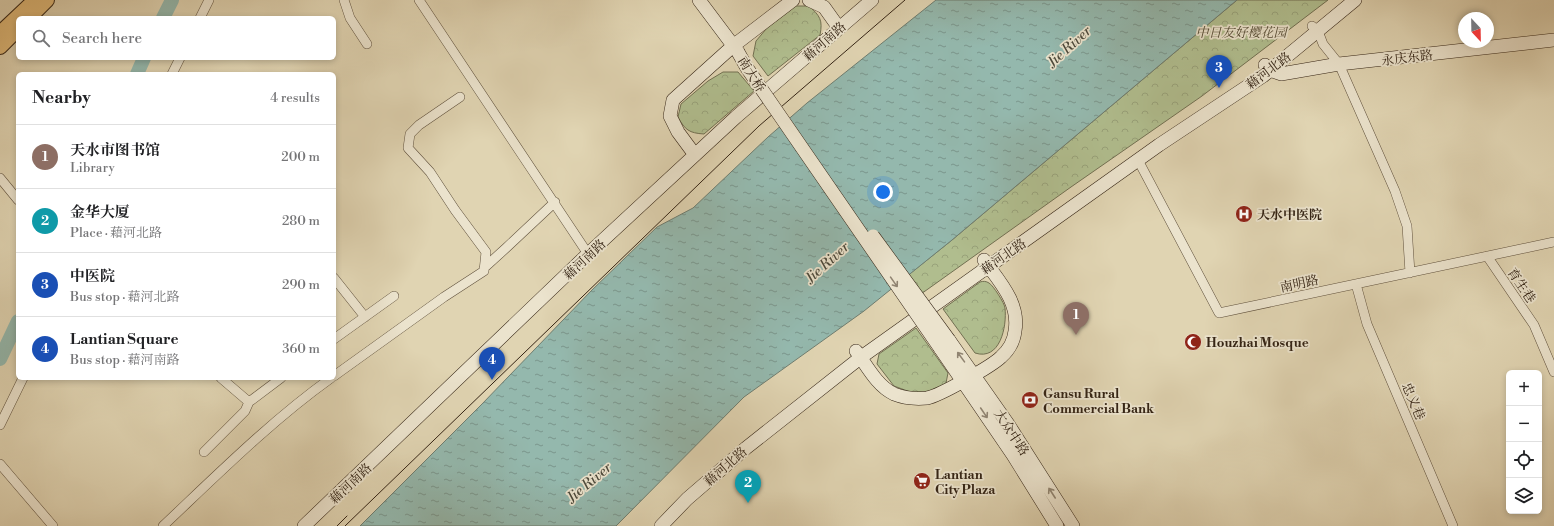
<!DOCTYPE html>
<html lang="en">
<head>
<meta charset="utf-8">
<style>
	:root { --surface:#fff; --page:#f6f6f6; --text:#202124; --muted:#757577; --line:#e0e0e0; --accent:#db2777 }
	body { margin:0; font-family:"Libre Bodoni","Noto Serif SC",serif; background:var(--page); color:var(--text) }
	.controls { position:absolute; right:12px; bottom:12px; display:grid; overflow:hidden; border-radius:6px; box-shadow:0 2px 6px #0003 }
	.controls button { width:36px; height:36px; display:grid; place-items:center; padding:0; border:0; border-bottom:1px solid var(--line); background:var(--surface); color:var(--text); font:20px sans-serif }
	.compass { position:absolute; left:1458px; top:12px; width:36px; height:36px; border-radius:50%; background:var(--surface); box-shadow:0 2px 6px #0003; rotate:158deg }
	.you { position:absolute; left:883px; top:192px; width:14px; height:14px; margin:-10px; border:3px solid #fff; border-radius:50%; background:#1a73e8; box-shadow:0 0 0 6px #1a73e833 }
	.badge { display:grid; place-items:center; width:26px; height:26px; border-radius:50%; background:var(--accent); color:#fff; font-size:13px; font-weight:700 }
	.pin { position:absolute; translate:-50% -33px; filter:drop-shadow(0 1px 2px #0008) }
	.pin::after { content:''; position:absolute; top:21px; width:14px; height:12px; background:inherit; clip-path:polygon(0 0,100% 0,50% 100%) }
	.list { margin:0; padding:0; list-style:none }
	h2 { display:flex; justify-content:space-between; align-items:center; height:52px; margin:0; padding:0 16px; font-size:17px }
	h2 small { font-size:13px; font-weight:400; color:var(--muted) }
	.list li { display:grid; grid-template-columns:26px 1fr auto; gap:12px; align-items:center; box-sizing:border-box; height:64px; padding:0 16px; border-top:1px solid var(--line) }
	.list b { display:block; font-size:15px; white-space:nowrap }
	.list p { margin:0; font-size:13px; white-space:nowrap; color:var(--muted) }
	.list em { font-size:13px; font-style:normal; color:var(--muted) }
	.icon { flex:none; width:22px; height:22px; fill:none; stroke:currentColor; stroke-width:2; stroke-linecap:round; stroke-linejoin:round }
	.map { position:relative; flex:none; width:1554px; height:526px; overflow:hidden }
	.search { position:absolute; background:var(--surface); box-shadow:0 2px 6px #0003; left:16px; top:16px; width:320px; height:44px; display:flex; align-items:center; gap:10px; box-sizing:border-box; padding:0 14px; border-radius:6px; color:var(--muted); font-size:15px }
	.panel { position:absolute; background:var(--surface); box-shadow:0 2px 6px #0003; left:16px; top:72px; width:320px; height:308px; border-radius:6px }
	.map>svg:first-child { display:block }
	.forest { fill:url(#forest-crowns); stroke:#727052 }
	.water { fill:url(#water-ripples); stroke:#6e7d70 }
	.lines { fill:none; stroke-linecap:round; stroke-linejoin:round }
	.river { stroke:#94b8ad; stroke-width:14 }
	.street-casing { stroke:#5f503c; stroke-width:10 }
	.secondary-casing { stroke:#342415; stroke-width:14 }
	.primary-casing { stroke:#342415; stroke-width:16 }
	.street { stroke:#ebe3cd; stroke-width:9 }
	.secondary { stroke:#ebe3cd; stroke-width:13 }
	.primary { stroke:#e0ba79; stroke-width:14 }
	.tram { stroke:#342415; stroke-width:1 }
	.secondary-bridge-casing { stroke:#342415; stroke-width:14; stroke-linecap:butt }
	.secondary-bridge { stroke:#ebe3cd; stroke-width:13 }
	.oneway { stroke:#908471 }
	.labels { text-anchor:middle; stroke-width:3.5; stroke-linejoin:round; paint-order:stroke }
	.park-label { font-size:13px; font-style:italic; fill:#534a33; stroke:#ebe3cd }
	.street-label { font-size:13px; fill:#342415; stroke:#ebe3cd }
	.poi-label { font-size:13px; font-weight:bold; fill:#342415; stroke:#ebe3cd; text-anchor:start }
	.water-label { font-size:14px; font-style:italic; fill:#4c493b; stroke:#ebe3cd }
</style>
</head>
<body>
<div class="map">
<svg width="1554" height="526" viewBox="0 0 1554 526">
	<defs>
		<pattern id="forest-crowns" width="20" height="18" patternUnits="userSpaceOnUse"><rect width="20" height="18" fill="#b0bd8e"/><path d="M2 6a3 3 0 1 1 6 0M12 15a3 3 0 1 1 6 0" fill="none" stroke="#98a27a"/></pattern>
		<pattern id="water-ripples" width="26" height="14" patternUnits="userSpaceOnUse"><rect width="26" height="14" fill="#94b8ad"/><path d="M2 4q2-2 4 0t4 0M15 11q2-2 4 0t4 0" fill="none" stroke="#7a958c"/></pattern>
	</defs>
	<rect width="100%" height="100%" fill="#e0d4b2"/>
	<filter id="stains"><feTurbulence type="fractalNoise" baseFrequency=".005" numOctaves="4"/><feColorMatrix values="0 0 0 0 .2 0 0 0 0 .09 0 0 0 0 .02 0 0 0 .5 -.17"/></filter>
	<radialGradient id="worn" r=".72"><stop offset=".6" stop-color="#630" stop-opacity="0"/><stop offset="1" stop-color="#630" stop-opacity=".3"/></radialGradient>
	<!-- forest -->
	<path class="forest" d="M1237 0H1328L1202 96 1071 187 921 294 907 276 952 240Z
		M796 6H809C820 16 823 20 820 35L768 76 753 56 756 41 767 28Z
		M723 72H738L754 91 704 134C689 133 685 130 678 117L681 104 708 81Z
		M980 282C983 281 986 281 989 283 993 285 1005 304 1005 308 1007 327 1000 361 975 353L943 309Z
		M916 328 948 373 946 383 939 390 913 393 894 386 877 364 879 354Z"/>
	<!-- water -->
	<path class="water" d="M936 0H1237L952 240 864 311 744 397 616 526H360L482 404 591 291 657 227 693 208 768 137 807 103Z"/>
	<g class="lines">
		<!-- river -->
		<path class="river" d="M163 18 172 0
			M137 74 144 58
			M0 359 18 321"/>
		<!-- street casing -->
		<g class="street-casing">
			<path id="street" d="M344 0 350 18 367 44
				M419 0 588 254
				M200 18 209 0
				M1312 26 1318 31 1323 44 1339 64 1395 191 1407 226 1410 273
				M172 74 180 58
				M1138 160 1219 313 1554 242
				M0 178 18 200
				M1487 256 1534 325 1554 372
				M484 268 506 248 555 202
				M334 278 365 317
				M1356 284 1367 324 1453 526
				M334 339 394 296
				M334 376 444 297 484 271 486 252 455 210 430 172 408 148 410 134 419 125 460 97
				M221 378 249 402
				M0 425 23 378
				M204 452 245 411 249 402 281 378
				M0 464 53 526
				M163 526C217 475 271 421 331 378"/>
		</g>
		<!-- secondary casing -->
		<g class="secondary-casing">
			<path id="secondary" d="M699 0 738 52
				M809 0 824 7 839 28
				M1265 65 1270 70 1281 74 1339 64 1554 40
				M695 155 678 132 670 116 673 100 733 46 793 0
				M949 340 1008 424 1073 526
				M940 348 1013 455 1057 526
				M856 351C867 366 877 386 894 394 904 398 916 399 927 398 939 396 992 366 1001 357 1009 350 1014 340 1015 331 1020 303 999 281 984 260
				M304 526 588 254 736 117 872 0
				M661 526 687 499 746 448 860 358 1159 145 1263 76 1355 0"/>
		</g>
		<!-- primary casing -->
		<g class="primary-casing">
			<path id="primary" d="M31 16 47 0
				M0 33 35 0
				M0 47 18 29"/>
		</g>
		<!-- street -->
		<use href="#street" class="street"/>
		<!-- secondary -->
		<use href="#secondary" class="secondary"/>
		<!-- primary -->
		<use href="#primary" class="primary"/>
		<!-- tram -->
		<path class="tram" d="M337 526 347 516
			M345 526 759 126 905 0"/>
		<!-- secondary-bridge casing -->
		<g class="secondary-bridge-casing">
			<path id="secondary-bridge" d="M738 52 747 68 940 348
				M873 236 949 340"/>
		</g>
		<!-- secondary-bridge -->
		<use href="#secondary-bridge" class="secondary-bridge"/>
	</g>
	<!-- one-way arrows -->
	<defs><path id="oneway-shaft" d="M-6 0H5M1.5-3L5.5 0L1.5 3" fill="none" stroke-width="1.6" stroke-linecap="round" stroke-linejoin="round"/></defs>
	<g class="oneway">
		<use href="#oneway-shaft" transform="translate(894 282) rotate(55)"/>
		<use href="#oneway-shaft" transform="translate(961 357) rotate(-126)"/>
		<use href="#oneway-shaft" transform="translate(984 413) rotate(56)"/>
		<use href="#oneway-shaft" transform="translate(1052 493) rotate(-123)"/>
	</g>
	<!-- icons -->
	<defs>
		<g id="hospital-disc" transform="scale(0.9)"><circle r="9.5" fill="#8f2418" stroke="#ebe3cd"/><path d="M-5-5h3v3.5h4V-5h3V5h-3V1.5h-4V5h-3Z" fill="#fff"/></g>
		<g id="mosque-disc" transform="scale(0.9)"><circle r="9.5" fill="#8f2418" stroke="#ebe3cd"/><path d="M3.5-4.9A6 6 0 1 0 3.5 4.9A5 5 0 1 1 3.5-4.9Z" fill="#fff"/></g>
		<g id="bank-disc" transform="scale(0.9)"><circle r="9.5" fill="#8f2418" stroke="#ebe3cd"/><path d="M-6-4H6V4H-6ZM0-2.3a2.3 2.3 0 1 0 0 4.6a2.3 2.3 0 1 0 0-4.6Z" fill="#fff"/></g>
		<g id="supermarket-disc" transform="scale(0.9)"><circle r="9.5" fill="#8f2418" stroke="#ebe3cd"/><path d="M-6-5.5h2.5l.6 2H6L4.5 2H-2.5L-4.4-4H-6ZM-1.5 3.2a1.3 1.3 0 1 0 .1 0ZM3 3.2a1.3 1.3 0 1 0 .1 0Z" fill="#fff"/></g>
	</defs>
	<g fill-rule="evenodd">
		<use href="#hospital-disc" x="1244" y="214"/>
		<use href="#mosque-disc" x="1193" y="342"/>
		<use href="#bank-disc" x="1030" y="400"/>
		<use href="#supermarket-disc" x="922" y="481"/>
	</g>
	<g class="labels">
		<!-- park labels -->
		<g class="park-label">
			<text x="1241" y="37">中日友好樱花园</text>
		</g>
		<!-- street labels -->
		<g class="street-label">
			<text transform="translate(824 41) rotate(-41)" y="5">藉河南路</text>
			<text transform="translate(1407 57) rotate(-7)" y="5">永庆东路</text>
			<text transform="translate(1268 70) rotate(-37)" y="5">藉河北路</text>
			<text transform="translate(752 74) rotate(58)" y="5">南大桥</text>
			<text transform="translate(1003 256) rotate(-35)" y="5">藉河北路</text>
			<text transform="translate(584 259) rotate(-43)" y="5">藉河南路</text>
			<text transform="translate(1299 283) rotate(-12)" y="5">南明路</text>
			<text transform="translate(1522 285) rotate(56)" y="5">育生巷</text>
			<text transform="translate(1414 401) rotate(67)" y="5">忠义巷</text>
			<text transform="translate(1012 432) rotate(57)" y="5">大众中路</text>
			<text transform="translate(725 466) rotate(-41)" y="5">藉河北路</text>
			<text transform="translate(350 483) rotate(-43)" y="5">藉河南路</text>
		</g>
		<!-- poi labels -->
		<g class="poi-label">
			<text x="1257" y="219">天水中医院</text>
			<text x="1206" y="347">Houzhai Mosque</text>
			<text x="1043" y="398">Gansu Rural<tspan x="1043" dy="15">Commercial Bank</tspan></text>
			<text x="935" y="479">Lantian<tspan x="935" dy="15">City Plaza</tspan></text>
		</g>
		<!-- water labels -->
		<g class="water-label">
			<text transform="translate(1069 46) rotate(-42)" y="5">Jie River</text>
			<text transform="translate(827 262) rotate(-42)" y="5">Jie River</text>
			<text transform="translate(589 482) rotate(-40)" y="5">Jie River</text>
		</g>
	</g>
	<rect width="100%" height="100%" filter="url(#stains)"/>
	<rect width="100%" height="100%" fill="url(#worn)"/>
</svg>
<div class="controls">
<button>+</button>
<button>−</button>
<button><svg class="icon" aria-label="locate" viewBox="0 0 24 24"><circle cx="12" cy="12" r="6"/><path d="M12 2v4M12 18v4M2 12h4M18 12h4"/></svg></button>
<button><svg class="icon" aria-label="layers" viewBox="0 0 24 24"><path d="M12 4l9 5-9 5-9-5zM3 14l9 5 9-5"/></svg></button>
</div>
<svg class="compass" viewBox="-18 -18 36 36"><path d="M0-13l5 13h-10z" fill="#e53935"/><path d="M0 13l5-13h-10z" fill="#757577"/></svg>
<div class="you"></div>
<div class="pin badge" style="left:1076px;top:335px;background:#8d6e63">1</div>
<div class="pin badge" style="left:748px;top:503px;background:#0f9aa8">2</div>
<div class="pin badge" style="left:1219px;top:88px;background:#1a4fb4">3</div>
<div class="pin badge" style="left:492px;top:380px;background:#1a4fb4">4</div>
<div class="search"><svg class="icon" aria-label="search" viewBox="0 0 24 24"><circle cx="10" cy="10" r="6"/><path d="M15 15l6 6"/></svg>Search here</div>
<section class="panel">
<h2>Nearby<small>4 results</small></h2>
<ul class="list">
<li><span class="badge" style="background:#8d6e63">1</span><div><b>天水市图书馆</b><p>Library</p></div><em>200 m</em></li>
<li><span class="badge" style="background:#0f9aa8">2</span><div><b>金华大厦</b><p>Place · 藉河北路</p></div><em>280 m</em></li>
<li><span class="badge" style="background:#1a4fb4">3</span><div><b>中医院</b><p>Bus stop · 藉河北路</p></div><em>290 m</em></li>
<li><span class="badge" style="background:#1a4fb4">4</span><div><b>Lantian Square</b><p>Bus stop · 藉河南路</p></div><em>360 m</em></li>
</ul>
</section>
</div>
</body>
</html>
